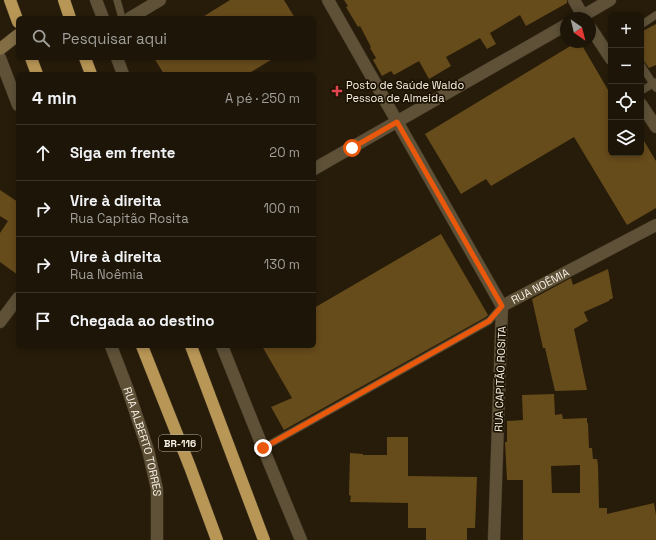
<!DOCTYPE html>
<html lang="pt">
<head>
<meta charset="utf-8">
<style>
	:root { --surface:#1d1507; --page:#2a2215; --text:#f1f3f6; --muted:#a09f9b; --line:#3b3428 }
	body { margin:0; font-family:"Space Grotesk",sans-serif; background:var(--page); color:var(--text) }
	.controls { position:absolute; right:12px; top:12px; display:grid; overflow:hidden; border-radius:6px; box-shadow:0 2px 6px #0003 }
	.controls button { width:36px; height:36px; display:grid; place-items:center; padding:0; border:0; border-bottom:1px solid var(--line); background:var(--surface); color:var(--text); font:20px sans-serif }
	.compass { position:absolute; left:560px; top:12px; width:36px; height:36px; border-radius:50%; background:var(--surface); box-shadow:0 2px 6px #0003; rotate:145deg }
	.stop { position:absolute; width:12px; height:12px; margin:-9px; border:3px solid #ea580c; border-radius:50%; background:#fff }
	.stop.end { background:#ea580c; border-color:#fff; box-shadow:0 1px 4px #0008 }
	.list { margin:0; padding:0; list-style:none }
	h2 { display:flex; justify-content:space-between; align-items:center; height:52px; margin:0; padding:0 16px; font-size:17px }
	h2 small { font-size:13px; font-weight:400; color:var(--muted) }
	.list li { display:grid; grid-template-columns:26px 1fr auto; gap:12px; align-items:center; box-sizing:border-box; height:56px; padding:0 16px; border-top:1px solid var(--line) }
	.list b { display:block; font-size:15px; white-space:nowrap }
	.list p { margin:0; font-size:13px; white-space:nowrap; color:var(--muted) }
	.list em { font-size:13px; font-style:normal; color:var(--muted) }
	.icon { flex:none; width:22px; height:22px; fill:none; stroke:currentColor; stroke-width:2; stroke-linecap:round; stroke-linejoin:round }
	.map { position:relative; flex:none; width:656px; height:540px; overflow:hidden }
	.search { position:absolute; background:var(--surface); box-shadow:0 2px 6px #0003; left:16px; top:16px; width:300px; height:44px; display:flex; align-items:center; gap:10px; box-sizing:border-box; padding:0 14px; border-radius:6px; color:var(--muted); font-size:15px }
	.panel { position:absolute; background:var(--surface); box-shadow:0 2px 6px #0003; left:16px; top:72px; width:300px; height:276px; border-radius:6px }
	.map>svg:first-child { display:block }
	.building { fill:#664b1b; fill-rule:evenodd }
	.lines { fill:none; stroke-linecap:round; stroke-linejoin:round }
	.lane-casing { stroke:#403623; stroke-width:8 }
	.street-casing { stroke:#403623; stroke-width:13 }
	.secondary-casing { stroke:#403623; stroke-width:13 }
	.highway-casing { stroke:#403623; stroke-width:13 }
	.lane { stroke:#5e5138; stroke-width:7 }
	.street { stroke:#5e5138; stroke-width:12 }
	.secondary { stroke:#826d45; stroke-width:12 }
	.highway { stroke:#b89656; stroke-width:12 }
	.route { stroke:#ea580c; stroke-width:5 }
	.health-dot { fill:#e0444e; stroke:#1d1302; stroke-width:1.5 }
	.labels { text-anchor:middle; stroke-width:3.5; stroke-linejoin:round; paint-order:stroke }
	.shield { fill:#1d1302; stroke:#b6aea1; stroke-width:1 }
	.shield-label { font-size:10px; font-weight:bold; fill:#f8f1e5 }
	.poi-label { font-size:11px; fill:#f8f1e5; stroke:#1d1302; text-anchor:start }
	.street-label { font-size:11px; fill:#f8f1e5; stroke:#1d1302 }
</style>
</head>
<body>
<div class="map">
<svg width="656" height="540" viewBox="0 0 656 540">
	<rect width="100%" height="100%" fill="#271c09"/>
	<!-- building -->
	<path class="building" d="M230 0H284L295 18H201Z
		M344 0H567V3L526 26 520 15 490 33 496 44 487 49 480 38 446 57 451 66 429 79 419 61 394 75 391 71 382 76 373 60 376 58 370 48 371 47 360 26 358 27 346 7 348 6Z
		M656 24V65L649 68 641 57V32Z
		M577 42H580L611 95V153H641V136L656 161V208L627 225 574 137 491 186 486 179 461 194 425 134Z
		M154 58H274L248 74H164Z
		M0 190 18 202V275L0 262V233L8 221 0 216Z
		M441 234 488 315 486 317 284 430 271 407 292 398 262 346H314V308Z
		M608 269 613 298 609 300V301L584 312 588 321 574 329 587 390 555 391 545 348H543L532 299 571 278 573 285Z
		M554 394 555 415 562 414 563 419 587 418V423H588L589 448H592L593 459H597L598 465 599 508H607V514L654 503 656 515V540H523V480H507L505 442H507V421L523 420 522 395ZM580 465V493H552L551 466Z
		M387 437H408V476L477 477 475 528H467V540H426V528H408V503L350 502 351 496 349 495 350 453 363 454V455H387Z"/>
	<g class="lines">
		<!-- lane casing -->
		<g class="lane-casing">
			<path id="lane" d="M117 0 122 18
				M641 25 656 15
				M641 65 656 88
				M641 91 656 82
				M263 448 489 321 502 306"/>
		</g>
		<!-- street casing -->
		<g class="street-casing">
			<g id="street">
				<path d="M96 0 103 18"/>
				<path d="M328 0 502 306 494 540"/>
				<path d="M574 0 584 18"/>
				<path d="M130 18 160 0"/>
				<path d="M579 18 610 0"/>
				<path d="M590 27 611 59"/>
				<path d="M0 58 18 105"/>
				<path d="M117 58 123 74"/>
				<path d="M641 104 656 127"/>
				<path d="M314 169 566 25"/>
				<path id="s1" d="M502 306 656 225"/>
				<path d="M0 322 18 298"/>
				<path id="s2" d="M111 346 128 390 148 450 157 489V540"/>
				<path d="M222 346 263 448 301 540"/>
			</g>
		</g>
		<!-- secondary casing -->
		<g class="secondary-casing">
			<path id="secondary" d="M0 49 18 35"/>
		</g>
		<!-- highway casing -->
		<g class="highway-casing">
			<path id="highway" d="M10 0 18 22
				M64 0 70 18
				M31 58 37 74
				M85 58 91 74
				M142 346 190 467 217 540
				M191 346 264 540"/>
		</g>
		<!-- lane -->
		<use href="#lane" class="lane"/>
		<!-- street -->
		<use href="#street" class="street"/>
		<!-- secondary -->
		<use href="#secondary" class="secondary"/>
		<!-- highway -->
		<use href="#highway" class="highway"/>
	</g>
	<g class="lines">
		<!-- route -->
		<path class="route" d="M263 448 489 321 502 306 397 122 352 148"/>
	</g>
	<!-- markers -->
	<path class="health-dot" d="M335 85h4v4h4v4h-4v4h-4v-4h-4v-4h4z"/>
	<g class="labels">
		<!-- shield labels -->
		<rect class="shield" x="159" y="435" width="42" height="16" rx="3"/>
		<g class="shield-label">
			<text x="180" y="447">BR-116</text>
		</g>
		<!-- poi labels -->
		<g class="poi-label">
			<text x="346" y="89">Posto de Saúde Waldo<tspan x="346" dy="13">Pessoa de Almeida</tspan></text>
		</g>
		<!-- street labels -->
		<g class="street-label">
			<text dy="4" stroke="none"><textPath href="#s1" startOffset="43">RUA NOÊMIA</textPath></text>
			<text transform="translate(500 379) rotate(-88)" y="4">RUA CAPITÃO ROSITA</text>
			<text dy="4" stroke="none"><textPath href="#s2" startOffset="101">RUA ALBERTO TORRES</textPath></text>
		</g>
	</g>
</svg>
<div class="controls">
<button>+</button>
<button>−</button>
<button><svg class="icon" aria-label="locate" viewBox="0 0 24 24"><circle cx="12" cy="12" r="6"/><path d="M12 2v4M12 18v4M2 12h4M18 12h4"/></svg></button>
<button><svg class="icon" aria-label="layers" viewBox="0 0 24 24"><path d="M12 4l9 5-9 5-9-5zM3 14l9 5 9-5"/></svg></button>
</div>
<svg class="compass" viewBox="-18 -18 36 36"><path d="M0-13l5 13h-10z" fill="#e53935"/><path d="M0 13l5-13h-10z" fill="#a09f9b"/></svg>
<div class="stop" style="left:352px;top:148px"></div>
<div class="stop end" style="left:263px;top:448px"></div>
<div class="search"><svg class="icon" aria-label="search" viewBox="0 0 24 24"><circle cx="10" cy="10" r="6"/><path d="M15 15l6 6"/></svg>Pesquisar aqui</div>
<section class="panel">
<h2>4 min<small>A pé · 250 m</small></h2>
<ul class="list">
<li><svg class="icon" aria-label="ahead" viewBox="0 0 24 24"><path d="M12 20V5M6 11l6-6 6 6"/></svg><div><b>Siga em frente</b></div><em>20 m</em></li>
<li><svg class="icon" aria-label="right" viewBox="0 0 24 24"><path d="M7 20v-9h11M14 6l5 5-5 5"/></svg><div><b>Vire à direita</b><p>Rua Capitão Rosita</p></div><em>100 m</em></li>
<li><svg class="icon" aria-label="right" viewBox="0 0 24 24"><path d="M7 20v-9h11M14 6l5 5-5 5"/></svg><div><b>Vire à direita</b><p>Rua Noêmia</p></div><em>130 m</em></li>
<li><svg class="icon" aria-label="arrive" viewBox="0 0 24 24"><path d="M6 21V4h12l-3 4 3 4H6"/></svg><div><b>Chegada ao destino</b></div></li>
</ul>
</section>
</div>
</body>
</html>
